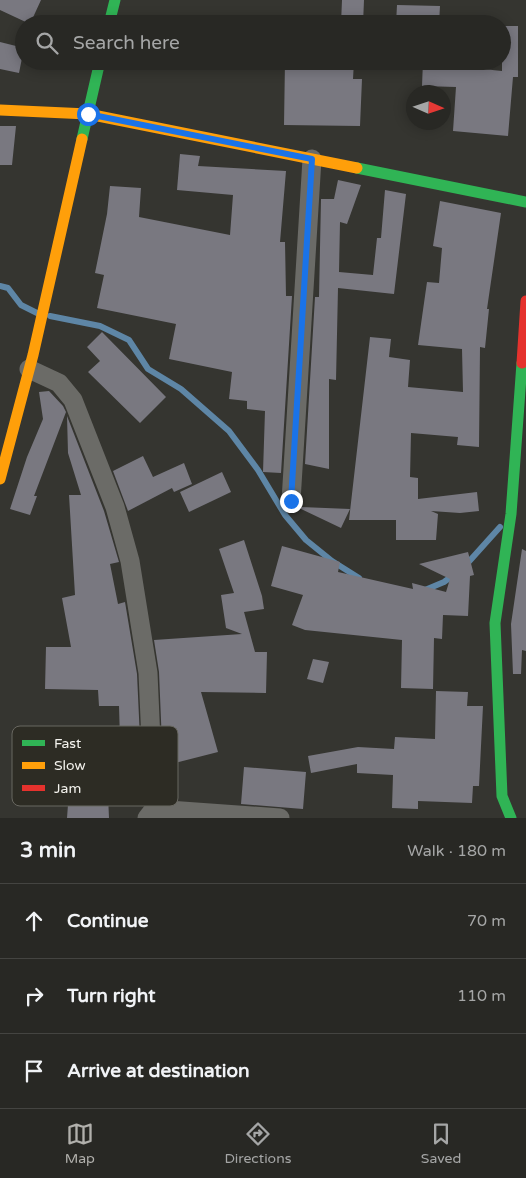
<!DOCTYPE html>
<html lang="en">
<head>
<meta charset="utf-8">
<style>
	:root { --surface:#282824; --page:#343431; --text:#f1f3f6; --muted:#a5a6a6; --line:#444441; --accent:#b1b0ac }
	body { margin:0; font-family:"Varela Round",sans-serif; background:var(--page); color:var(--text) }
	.compass { position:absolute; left:406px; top:85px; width:45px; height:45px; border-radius:50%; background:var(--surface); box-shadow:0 2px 12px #0003; rotate:93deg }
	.stop { position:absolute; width:15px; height:15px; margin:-11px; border:4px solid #1a73e8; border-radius:50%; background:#fff }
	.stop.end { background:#1a73e8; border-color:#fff; box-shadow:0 1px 5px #0008 }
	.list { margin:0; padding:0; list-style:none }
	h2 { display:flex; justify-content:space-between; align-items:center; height:65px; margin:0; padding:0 20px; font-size:21px }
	h2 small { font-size:16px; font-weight:400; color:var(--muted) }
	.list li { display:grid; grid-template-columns:32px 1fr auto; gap:15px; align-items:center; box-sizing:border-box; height:75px; padding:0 20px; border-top:1px solid var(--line) }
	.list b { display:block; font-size:19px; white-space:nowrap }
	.list em { font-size:16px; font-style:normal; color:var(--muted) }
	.icon { flex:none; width:28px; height:28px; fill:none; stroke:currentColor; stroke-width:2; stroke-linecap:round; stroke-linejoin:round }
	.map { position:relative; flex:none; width:526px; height:818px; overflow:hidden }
	.search { position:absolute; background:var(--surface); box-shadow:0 2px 12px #0003; left:15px; right:15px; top:15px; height:55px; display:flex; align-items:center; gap:12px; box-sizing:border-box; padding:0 18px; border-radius:28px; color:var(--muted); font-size:19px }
	.sheet { height:290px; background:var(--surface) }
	nav { display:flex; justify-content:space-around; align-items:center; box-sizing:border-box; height:70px; border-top:1px solid var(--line); background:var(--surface); font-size:14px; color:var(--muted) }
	nav a { display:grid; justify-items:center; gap:2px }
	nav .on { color:var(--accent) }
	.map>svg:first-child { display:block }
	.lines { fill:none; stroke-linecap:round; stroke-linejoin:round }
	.stream { stroke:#5e86a6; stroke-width:6 }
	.building { fill:#797880 }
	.street { stroke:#6b6b67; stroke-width:19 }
	.fast { stroke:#30b455; stroke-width:11 }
	.slow { stroke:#ff9f0a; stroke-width:11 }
	.jam { stroke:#e5322d; stroke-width:11 }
	.route { stroke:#1a73e8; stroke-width:6 }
	.key { fill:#2d2c24; stroke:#696861; stroke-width:1 }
	.key-label { font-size:14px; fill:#f4f3ee }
</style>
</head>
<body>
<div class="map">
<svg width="526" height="818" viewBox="0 0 526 818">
	<rect width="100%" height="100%" fill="#353530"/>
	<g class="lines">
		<!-- stream -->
		<path class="stream" d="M0 286 8 288 21 305 37 313
			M50 316 100 326 129 340 148 369 181 389 229 431 258 470 285 515 306 540 332 561 359 578
			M465 566 500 527
			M425 590 444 582 455 574"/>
	</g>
	<!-- building -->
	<path class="building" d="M0 0H41L30 24 0 10Z
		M342 0H364L363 24H341Z
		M397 5 440 6 439 24H396Z
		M502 26H518V77H513L508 136 453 131 456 87 422 86 423 61H454V66L502 71Z
		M0 42 24 48 19 73 0 69Z
		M285 61H354L353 79H362L360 126 284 125Z
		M0 126H16L12 165H0Z
		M180 154 200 156 198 166 286 171 280 242H285L286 296H292L281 473 263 472 265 411 247 409V401L229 399 232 372 169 359 176 324 97 308 104 275 95 273 107 214 110 186 141 188 139 217 230 235 233 195 177 190Z
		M338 180 361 185 347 224 340 222 339 272 373 275 377 238H381L385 190 406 194 394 294 338 288 336 380 329 379V469L305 464 315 297H319L321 199H334Z
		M440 201 501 213 487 309H489L485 348 480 347 479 447 457 445 458 437 411 433 410 477 418 478V499L477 492 479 511 460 513 431 511 438 514 436 540H396V520H349L370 337 391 339 389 357 410 360 408 387 463 392 462 349 418 345 427 282 439 283 442 248 433 246Z
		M102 332 166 397 140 423 88 372 100 361 87 347Z
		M49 391 63 406 66 412 34 496H37L30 515 10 509 27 457 43 419 39 392Z
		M67 416 104 511 119 562 110 564 118 604 125 602 137 674 140 739H120L119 706H99L98 690 45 689 46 647H71L62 598 75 595 69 495H81L68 453Z
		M143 456 153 477 184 463 192 484 174 492 172 488 128 511 113 471Z
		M222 472 231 492 189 512 180 492Z
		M301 507 350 509 341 528 299 508Z
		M244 540 262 596 264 609 244 612 255 652H267L266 693 201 692 218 752 167 765 162 744 159 672 154 640 242 634 226 628 221 595 234 593 219 549Z
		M282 546 340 562 338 572 413 589 412 583 446 592 450 579 419 564 468 552 474 575 470 576 468 616 443 615 442 639 434 638 433 689 401 688 402 640 305 630 292 625 303 595 271 586Z
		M522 549 526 551V651L522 650 521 674H513L511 624Z
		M313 659 329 662 323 683 307 679Z
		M436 691 468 692 467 706H483L479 786H473L472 803 418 801V809L392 808 393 775 357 773V764L311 773 308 756 358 747 394 749 395 737 435 739Z
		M244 767 306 772 303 809 241 804Z
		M69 791 89 793V796L108 795 109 818H67Z"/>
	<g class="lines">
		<!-- street -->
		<path class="street" d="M29 369 59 383 73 400 115 507 130 561 148 673 154 809 147 818
			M291 501 312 159
			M154 809 280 818"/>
		<!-- fast -->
		<path class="fast" d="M109 24 115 0
			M82 139 100 61
			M357 168 526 202
			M511 818 502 796 495 623 511 514 522 363"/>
		<!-- slow -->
		<path class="slow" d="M0 110 88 114 357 168
			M0 479 33 355 82 139"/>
		<!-- jam -->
		<path class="jam" d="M522 363 526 301"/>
	</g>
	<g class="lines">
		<!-- route -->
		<path class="route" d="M88 114 312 159 291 501"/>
	</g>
	<!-- legend -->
	<rect x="12" y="726" width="166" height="80" rx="8" class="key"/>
	<rect x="22" y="740" width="23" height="6" fill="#30b455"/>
	<rect x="22" y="762" width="23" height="7" fill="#ff9f0a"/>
	<rect x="22" y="785" width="23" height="6" fill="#e5322d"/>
	<g class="key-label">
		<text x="54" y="748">Fast</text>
		<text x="54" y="770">Slow</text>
		<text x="54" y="793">Jam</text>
	</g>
</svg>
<svg class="compass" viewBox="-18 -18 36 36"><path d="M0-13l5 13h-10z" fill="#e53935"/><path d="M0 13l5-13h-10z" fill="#a5a6a6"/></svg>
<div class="stop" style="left:88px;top:114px"></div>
<div class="stop end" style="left:291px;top:501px"></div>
<div class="search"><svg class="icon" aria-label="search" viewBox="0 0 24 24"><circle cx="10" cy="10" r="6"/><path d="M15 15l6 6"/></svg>Search here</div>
</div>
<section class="sheet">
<h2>3 min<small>Walk · 180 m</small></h2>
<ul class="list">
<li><svg class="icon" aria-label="ahead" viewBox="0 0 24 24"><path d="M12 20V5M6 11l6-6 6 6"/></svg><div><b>Continue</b></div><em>70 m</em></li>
<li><svg class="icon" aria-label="right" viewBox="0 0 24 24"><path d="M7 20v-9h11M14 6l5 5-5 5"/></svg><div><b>Turn right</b></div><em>110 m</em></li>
<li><svg class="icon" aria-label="arrive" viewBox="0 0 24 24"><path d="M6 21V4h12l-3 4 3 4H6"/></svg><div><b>Arrive at destination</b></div></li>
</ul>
</section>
<nav>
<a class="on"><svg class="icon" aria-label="map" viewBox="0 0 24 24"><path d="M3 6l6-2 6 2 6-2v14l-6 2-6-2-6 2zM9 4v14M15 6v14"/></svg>Map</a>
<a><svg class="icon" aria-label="directions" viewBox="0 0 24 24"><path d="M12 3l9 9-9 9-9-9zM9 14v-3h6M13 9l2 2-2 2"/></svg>Directions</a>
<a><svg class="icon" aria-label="saved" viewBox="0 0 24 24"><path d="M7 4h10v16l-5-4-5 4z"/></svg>Saved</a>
</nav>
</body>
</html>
